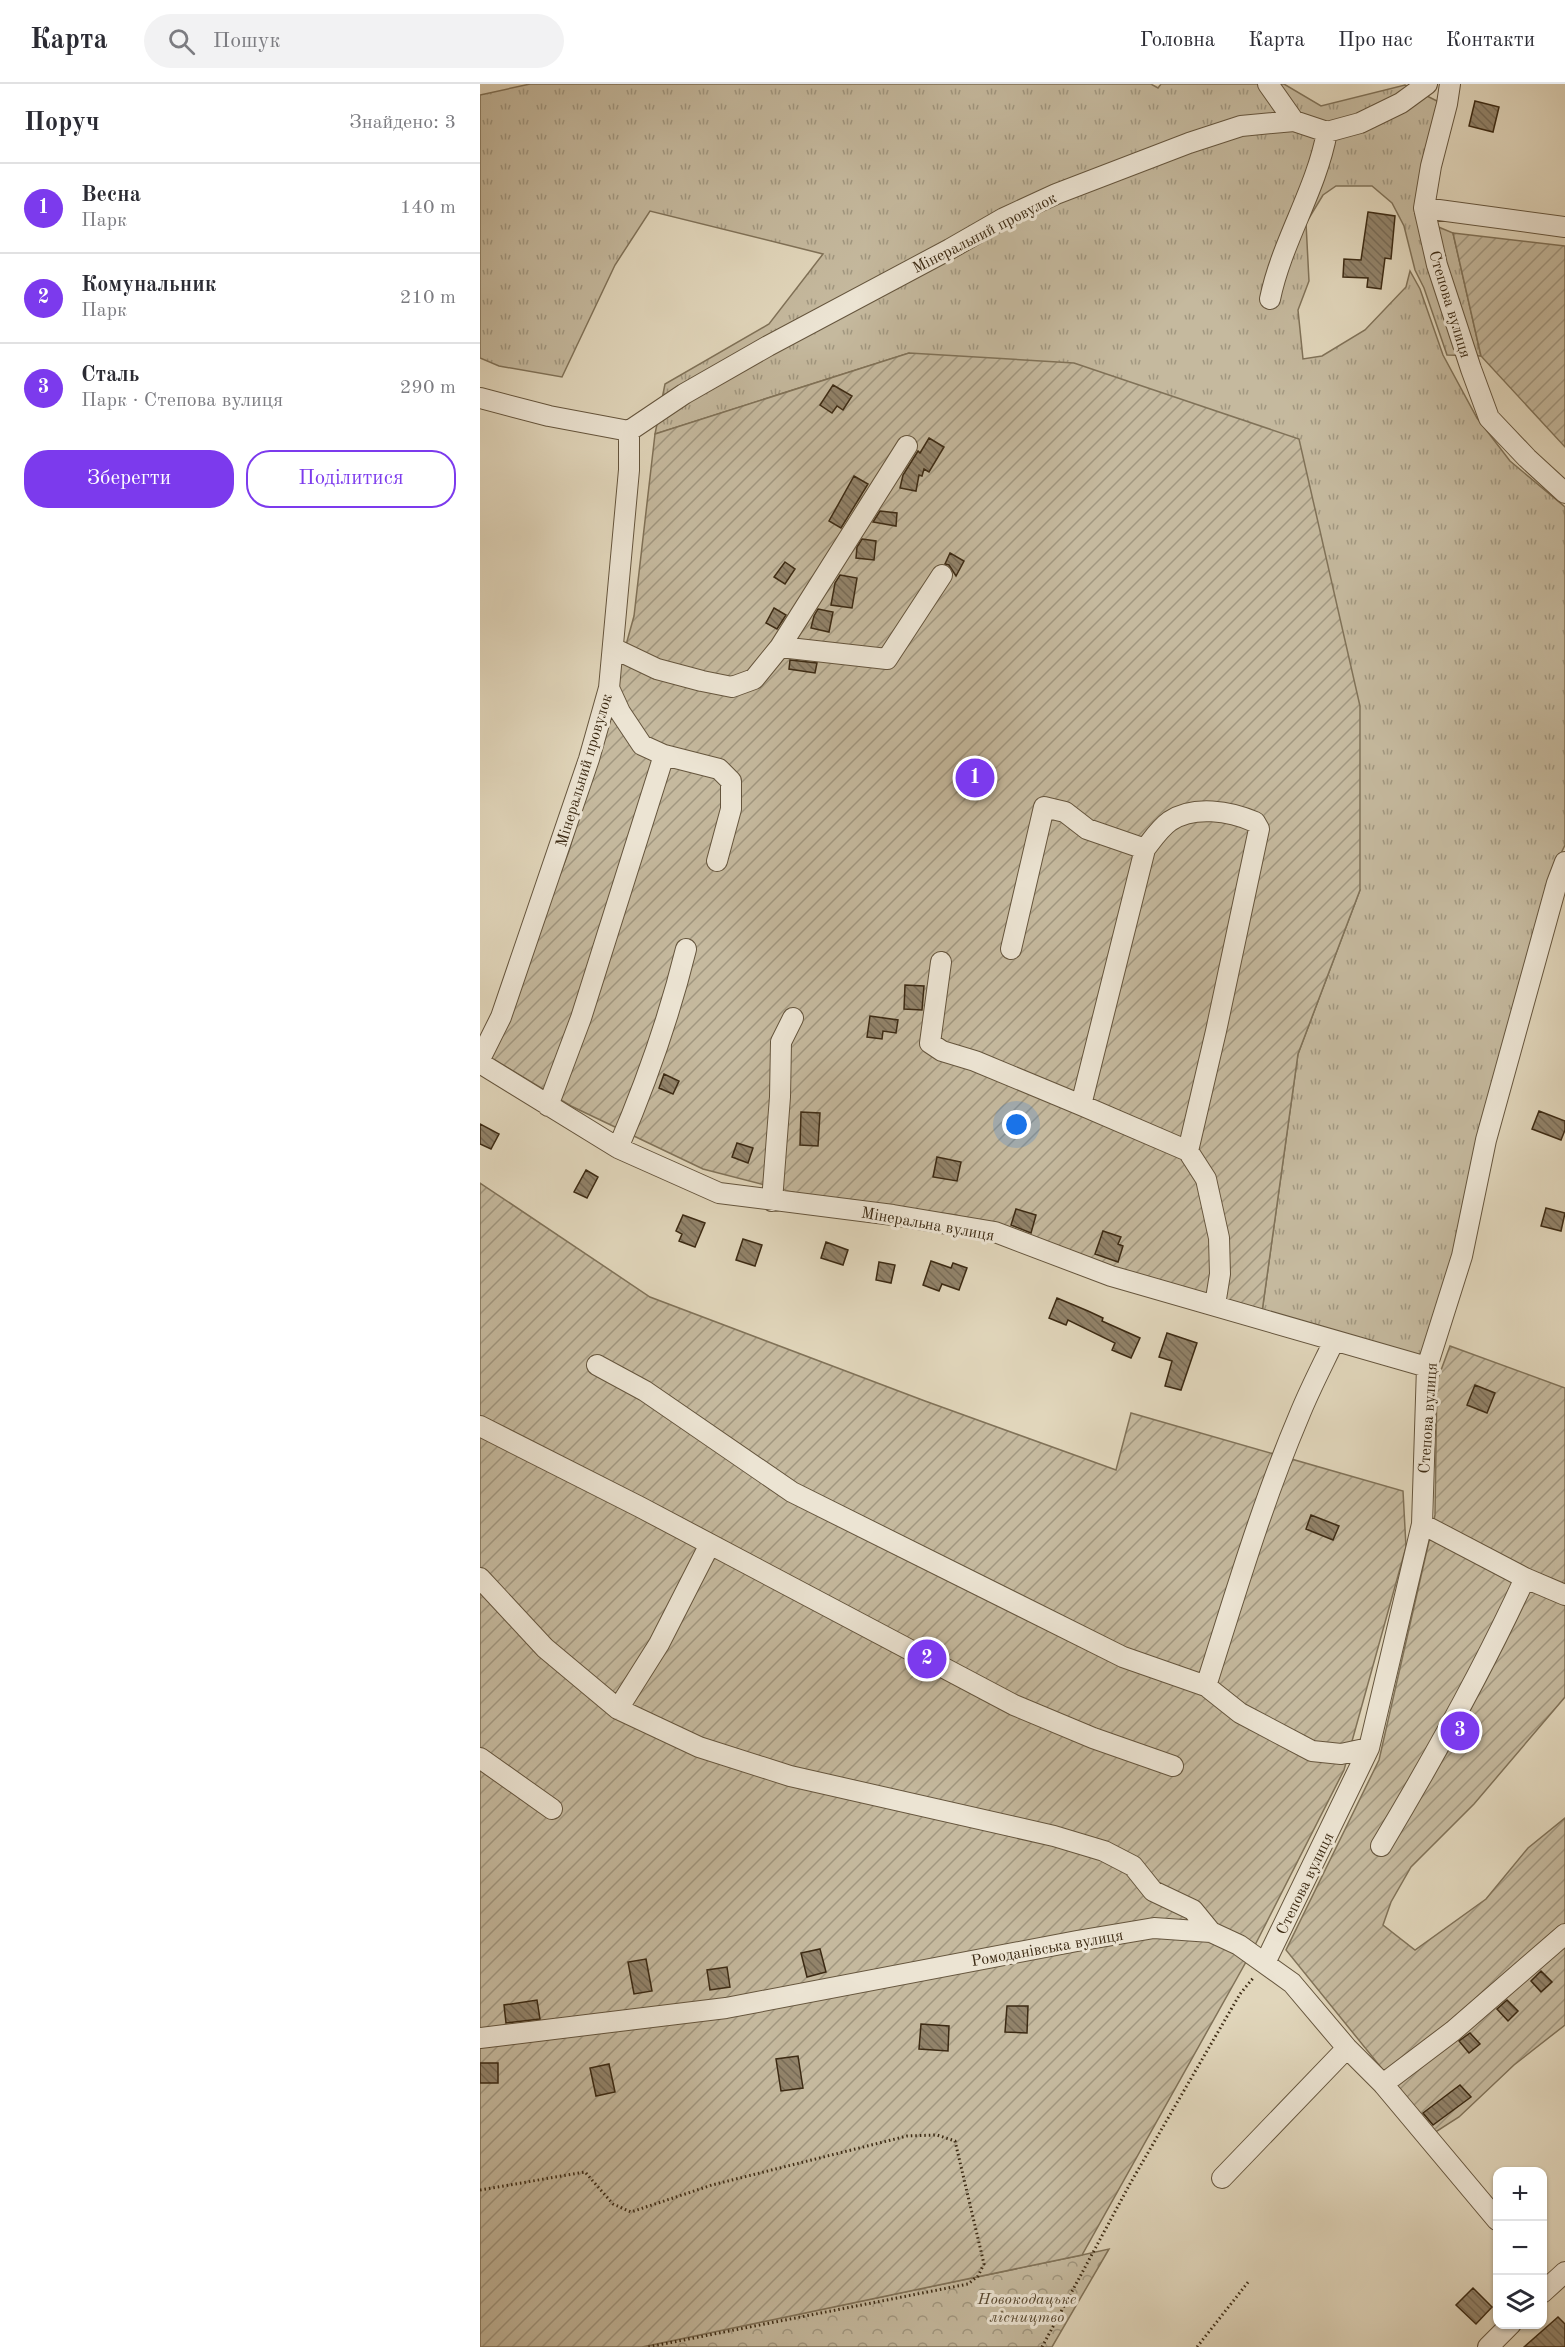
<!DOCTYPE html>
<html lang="uk">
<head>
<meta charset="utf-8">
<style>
	:root { --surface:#fff; --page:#f2f2f3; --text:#2b2b33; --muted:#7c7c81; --line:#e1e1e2; --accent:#7c3aed }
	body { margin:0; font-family:"Old Standard TT",serif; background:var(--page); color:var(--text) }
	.controls { position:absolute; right:18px; bottom:18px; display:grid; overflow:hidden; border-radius:12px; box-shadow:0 2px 4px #0004 }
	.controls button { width:54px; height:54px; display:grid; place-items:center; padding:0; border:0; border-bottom:2px solid var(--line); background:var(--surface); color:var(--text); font:30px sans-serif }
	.you { position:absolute; left:537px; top:1041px; width:21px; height:21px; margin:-15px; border:4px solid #fff; border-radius:50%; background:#1a73e8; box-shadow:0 0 0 9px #1a73e833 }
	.badge { display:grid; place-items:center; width:39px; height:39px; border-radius:50%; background:var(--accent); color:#fff; font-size:20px; font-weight:700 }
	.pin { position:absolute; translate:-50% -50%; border:3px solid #fff; box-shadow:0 2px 6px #0006 }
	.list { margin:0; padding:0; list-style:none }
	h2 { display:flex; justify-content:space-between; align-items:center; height:78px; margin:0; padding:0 24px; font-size:26px }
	h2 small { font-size:20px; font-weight:400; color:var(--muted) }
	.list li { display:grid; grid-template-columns:39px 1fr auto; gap:18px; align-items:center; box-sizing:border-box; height:90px; padding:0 24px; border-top:2px solid var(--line) }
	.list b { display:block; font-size:22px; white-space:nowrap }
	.list p { margin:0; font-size:20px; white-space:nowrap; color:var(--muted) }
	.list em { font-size:20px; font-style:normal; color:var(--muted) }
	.actions { display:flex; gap:12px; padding:18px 24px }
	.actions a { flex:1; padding:14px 0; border:2px solid var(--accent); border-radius:24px; text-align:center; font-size:21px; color:var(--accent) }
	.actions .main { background:var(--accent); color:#fff }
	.icon { flex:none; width:33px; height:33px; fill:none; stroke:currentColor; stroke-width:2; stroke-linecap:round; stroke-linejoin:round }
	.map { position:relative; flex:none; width:1085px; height:2263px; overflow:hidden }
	header { display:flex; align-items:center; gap:36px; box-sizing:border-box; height:84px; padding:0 30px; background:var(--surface); border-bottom:2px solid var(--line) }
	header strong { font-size:28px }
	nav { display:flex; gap:33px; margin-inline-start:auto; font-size:21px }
	.search { width:420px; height:54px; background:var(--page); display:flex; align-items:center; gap:15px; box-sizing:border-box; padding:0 21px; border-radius:33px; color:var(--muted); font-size:22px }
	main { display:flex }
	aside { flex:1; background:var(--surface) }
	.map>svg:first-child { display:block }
	.grass { fill:url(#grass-tufts); stroke:#807258; stroke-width:1.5 }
	.forest { fill:url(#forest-crowns); stroke:#807258; stroke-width:1.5 }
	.garden { fill:url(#garden-furrows); stroke:#807258; stroke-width:1.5 }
	.building { fill:url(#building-back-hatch); stroke:#3c2a13; stroke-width:1.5 }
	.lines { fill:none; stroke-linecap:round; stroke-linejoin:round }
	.minor-casing { stroke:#65553d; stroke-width:22 }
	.path { stroke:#3c2a13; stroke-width:3; stroke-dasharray:1.5 3; stroke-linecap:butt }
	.minor { stroke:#ece4d3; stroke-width:20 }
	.labels { text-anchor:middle; stroke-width:6; stroke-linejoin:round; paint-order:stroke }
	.street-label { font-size:16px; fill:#3c2a13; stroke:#ece4d3 }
	.park-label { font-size:16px; font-style:italic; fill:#57472f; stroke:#ece4d3 }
</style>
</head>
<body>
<header>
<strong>Карта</strong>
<div class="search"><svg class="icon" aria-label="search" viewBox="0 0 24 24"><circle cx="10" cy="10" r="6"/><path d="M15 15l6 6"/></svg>Пошук</div>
<nav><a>Головна</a><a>Карта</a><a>Про нас</a><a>Контакти</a></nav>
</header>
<main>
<aside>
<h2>Поруч<small>Знайдено: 3</small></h2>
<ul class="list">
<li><span class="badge">1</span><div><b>Весна</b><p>Парк</p></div><em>140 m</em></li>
<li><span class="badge">2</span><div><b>Комунальник</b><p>Парк</p></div><em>210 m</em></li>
<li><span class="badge">3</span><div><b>Сталь</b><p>Парк · Степова вулиця</p></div><em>290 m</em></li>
</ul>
<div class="actions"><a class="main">Зберегти</a><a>Поділитися</a></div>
</aside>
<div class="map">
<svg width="1085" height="2263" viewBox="0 0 1085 2263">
	<defs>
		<pattern id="grass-tufts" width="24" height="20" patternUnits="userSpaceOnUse" patternTransform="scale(1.5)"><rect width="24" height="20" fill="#c5b99e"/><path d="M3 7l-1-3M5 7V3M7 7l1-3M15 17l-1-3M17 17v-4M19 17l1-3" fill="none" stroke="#a19780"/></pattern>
		<pattern id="forest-crowns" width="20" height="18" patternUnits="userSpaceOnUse" patternTransform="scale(1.5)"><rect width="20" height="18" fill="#c5b99e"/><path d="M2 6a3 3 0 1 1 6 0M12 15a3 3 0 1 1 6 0" fill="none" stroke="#a19780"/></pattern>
		<pattern id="garden-furrows" width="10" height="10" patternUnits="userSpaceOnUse" patternTransform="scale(1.5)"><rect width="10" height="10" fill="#c5b99e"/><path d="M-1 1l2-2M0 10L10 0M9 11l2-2" fill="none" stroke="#a19780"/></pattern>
		<pattern id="building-back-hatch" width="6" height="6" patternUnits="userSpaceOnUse" patternTransform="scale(1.5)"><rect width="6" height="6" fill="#92836a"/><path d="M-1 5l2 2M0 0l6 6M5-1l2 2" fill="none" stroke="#786b56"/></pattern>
	</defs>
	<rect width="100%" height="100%" fill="#e1d6bb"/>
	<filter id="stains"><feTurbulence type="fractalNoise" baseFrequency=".00333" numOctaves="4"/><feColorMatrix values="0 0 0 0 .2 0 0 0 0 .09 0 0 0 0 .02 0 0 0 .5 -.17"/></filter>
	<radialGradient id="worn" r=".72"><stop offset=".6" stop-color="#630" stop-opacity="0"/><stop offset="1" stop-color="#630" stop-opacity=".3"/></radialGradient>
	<!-- grass -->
	<path class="grass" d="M50 0H671L678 4 681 0H804L841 22 925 1 963 20 937 134 973 149 1001 272 967 271 944 204 935 186 924 142 912 119 892 102H856L843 111 826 139 829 197 818 226 823 275 842 272 885 246 926 203 930 187 940 205 963 271 997 334 1030 377 1085 423V761L1067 798 975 1163 943 1275 782 1228 818 970 880 806 429 269 175 350 185 300 289 240 343 170 170 127 135 181 82 293 19 282 0 274V11Z"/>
	<!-- forest -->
	<path class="forest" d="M629 2165 572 2263H162L602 2171Z"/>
	<!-- garden -->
	<path class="garden" d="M973 149 1085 162V363L1001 272Z
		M429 269 594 279 819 355 880 622V806L818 970 782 1228 657 1195 476 1131 332 1113 223 1085 91 1022 10 973 89 767 154 532 175 350Z
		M0 1099 170 1213 445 1317 636 1386 651 1329 923 1407 926 1463 864 1686 771 1869 602 2171 162 2263H0Z
		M970 1262 1085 1304V1613L994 1720 931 1783 911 1818 903 1841 935 1866 1006 1815 1048 1764 1085 1734V1941L1034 1981 979 2033 954 2049 806 1866 899 1676 955 1431 957 1297Z"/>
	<!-- building -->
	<path class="building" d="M995 17 1019 23 1013 48 989 42Z
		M888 128 915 132 911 175 905 174 901 205 887 203 888 194 863 193 864 175 881 176Z
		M353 301 372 312 363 326 357 322 352 329 340 321Z
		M449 354 464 363 449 388 444 385 442 392 439 391 436 407 420 404 423 391 438 367 440 369Z
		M374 392 388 400 361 444 349 437Z
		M400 427 417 429 416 442 393 438Z
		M382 455 396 457 394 476 376 474 377 463Z
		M470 469 484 477 476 492 469 481 465 480Z
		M305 478 315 485 305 500 294 493Z
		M360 491 377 494 372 524 351 521 355 499Z
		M294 524 306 531 297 545 286 539Z
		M338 525 353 528 349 548 331 544 334 532Z
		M310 576 337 579 335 589 309 585Z
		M425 901 444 902 442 926 424 925Z
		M390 932 418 936 416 949 403 947 402 955 387 953Z
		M184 990 199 997 193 1010 179 1004Z
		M1059 1027 1085 1037V1046L1081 1056 1052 1045Z
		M321 1028 340 1029 338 1062 320 1061Z
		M0 1040 19 1050 11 1065 0 1060Z
		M257 1059 273 1064 268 1079 252 1073Z
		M457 1073 481 1078 477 1097 453 1093Z
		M106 1086 118 1093 107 1114 94 1108Z
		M1066 1124 1085 1129 1081 1147 1061 1142Z
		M536 1125 556 1131 551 1149 531 1141Z
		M203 1131 225 1139 215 1163 199 1157 202 1150 196 1147Z
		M623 1147 641 1153 638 1160 643 1162 638 1178 615 1170Z
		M263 1155 282 1161 275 1182 256 1176Z
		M346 1158 368 1166 363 1181 341 1174Z
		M451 1177 471 1184 473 1179 487 1184 479 1206 462 1200 459 1207 443 1201Z
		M399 1178 415 1181 411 1199 396 1196Z
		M577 1214 608 1227 623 1234 622 1237 660 1254 651 1274 632 1266 635 1259 588 1236 586 1241 569 1234Z
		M687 1249 717 1259 701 1306 685 1302 692 1277 679 1273Z
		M995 1301 1015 1309 1007 1329 987 1321Z
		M831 1431 859 1442 853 1456 826 1445Z
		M340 1865 346 1888 327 1893 321 1869Z
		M166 1875 172 1907 154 1910 148 1878Z
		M247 1883 250 1903 230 1906 227 1886Z
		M1061 1887 1072 1898 1061 1908 1051 1897Z
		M57 1916 60 1935 26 1939 24 1921Z
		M1027 1916 1038 1927 1028 1937 1017 1925Z
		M527 1922H548L547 1949 525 1948Z
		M441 1940 469 1942 468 1967 439 1965Z
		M990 1949 1000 1960 989 1969 979 1957Z
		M318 1972 323 2004 301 2007 296 1975Z
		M0 1979H18V1999H0Z
		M129 1980 135 2008 116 2012 110 1984Z
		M980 2001 991 2013 953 2041 943 2029Z
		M993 2204 1012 2223 996 2240 976 2221Z
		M1078 2233 1085 2240V2263H1044Z"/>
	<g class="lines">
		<!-- minor casing -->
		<g class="minor-casing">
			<path id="minor" d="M788 0 814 37
				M970 0 967 20 951 82 944 124 957 181 991 285 1009 334 1047 374 1085 409
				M944 124 1085 143
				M790 215C802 157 836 107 847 48
				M0 314 69 332 149 347 204 310 288 262 470 165 524 134 576 110 709 59 761 42 814 37 847 48 880 39 921 19 947 0
				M300 563 407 575 462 491
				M133 564 177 585 222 597 252 603 274 595 300 563 427 362
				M129 604 140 628 162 661 184 671 239 685 251 697V725L237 777
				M531 865 564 723 585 728 607 745 665 765
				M461 878 450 959 462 967 495 977 601 1021 708 1067 726 1095 739 1154 740 1190 735 1221
				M0 975 21 933 109 675 129 604 149 386V347
				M0 979 138 1064 239 1109 413 1131 515 1148 631 1192 947 1283
				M601 1021 665 765C672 756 680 744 690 737 714 721 750 727 775 738L779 745 736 947 708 1067
				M68 1022 101 934 184 671
				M138 1064C166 999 189 934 206 865
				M292 1117 300 1013 301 958 313 934
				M117 1281 165 1307 312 1408 643 1573 726 1602 760 1629 832 1667 861 1670 889 1664
				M0 1342 160 1423 534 1621 613 1654 693 1682
				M942 1440 1045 1494 1085 1511
				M0 1494 65 1564 138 1625 219 1663 310 1692 574 1752 624 1767 653 1782 673 1807 713 1826 731 1848
				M726 1602C755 1511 782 1419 819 1332 829 1307 842 1282 854 1257
				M138 1625 179 1560 230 1460
				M0 1674 72 1725
				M901 1762C953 1675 1003 1586 1045 1494
				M785 1879 889 1664 942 1440 947 1283 982 1172 1006 1056 1077 799 1085 778
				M0 1954 246 1924 597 1857 674 1844 731 1848 759 1861 812 1899 867 1964 903 2000 1017 2136
				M903 2000 973 1947 1085 1850
				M742 2094 867 1964
				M1062 2209 1085 2188
				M1008 2263 1031 2240"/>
		</g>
		<!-- path -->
		<path class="path" d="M0 2106 105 2088 133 2120 151 2128 232 2101 427 2052 457 2051 475 2057 504 2180 498 2192 488 2200 168 2263
			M562 2263 651 2098 760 1910 774 1893
			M717 2263 769 2197"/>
		<!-- minor -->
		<use href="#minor" class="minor"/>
	</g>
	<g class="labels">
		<!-- street labels -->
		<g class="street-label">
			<text transform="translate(504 148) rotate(-27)" y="6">Мінеральний провулок</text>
			<text transform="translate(971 220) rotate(73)" y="6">Степова вулиця</text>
			<text transform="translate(103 686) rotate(-73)" y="6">Мінеральний провулок</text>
			<text transform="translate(448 1139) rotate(10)" y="6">Мінеральна вулиця</text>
			<text transform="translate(947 1334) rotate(-86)" y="6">Степова вулиця</text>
			<text transform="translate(824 1799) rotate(-64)" y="6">Степова вулиця</text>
			<text transform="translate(567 1863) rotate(-10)" y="6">Ромоданівська вулиця</text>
		</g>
		<!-- park labels -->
		<g class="park-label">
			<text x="547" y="2220">Новокодацьке<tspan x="547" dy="18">лісництво</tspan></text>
		</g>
	</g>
	<rect width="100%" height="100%" filter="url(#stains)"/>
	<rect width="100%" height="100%" fill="url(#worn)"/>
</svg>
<div class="controls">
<button>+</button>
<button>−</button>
<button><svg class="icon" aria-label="layers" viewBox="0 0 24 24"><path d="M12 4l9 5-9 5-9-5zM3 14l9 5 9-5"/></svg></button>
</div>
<div class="you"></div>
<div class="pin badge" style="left:495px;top:694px">1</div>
<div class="pin badge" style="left:447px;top:1575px">2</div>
<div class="pin badge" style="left:980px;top:1647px">3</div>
</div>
</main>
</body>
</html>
